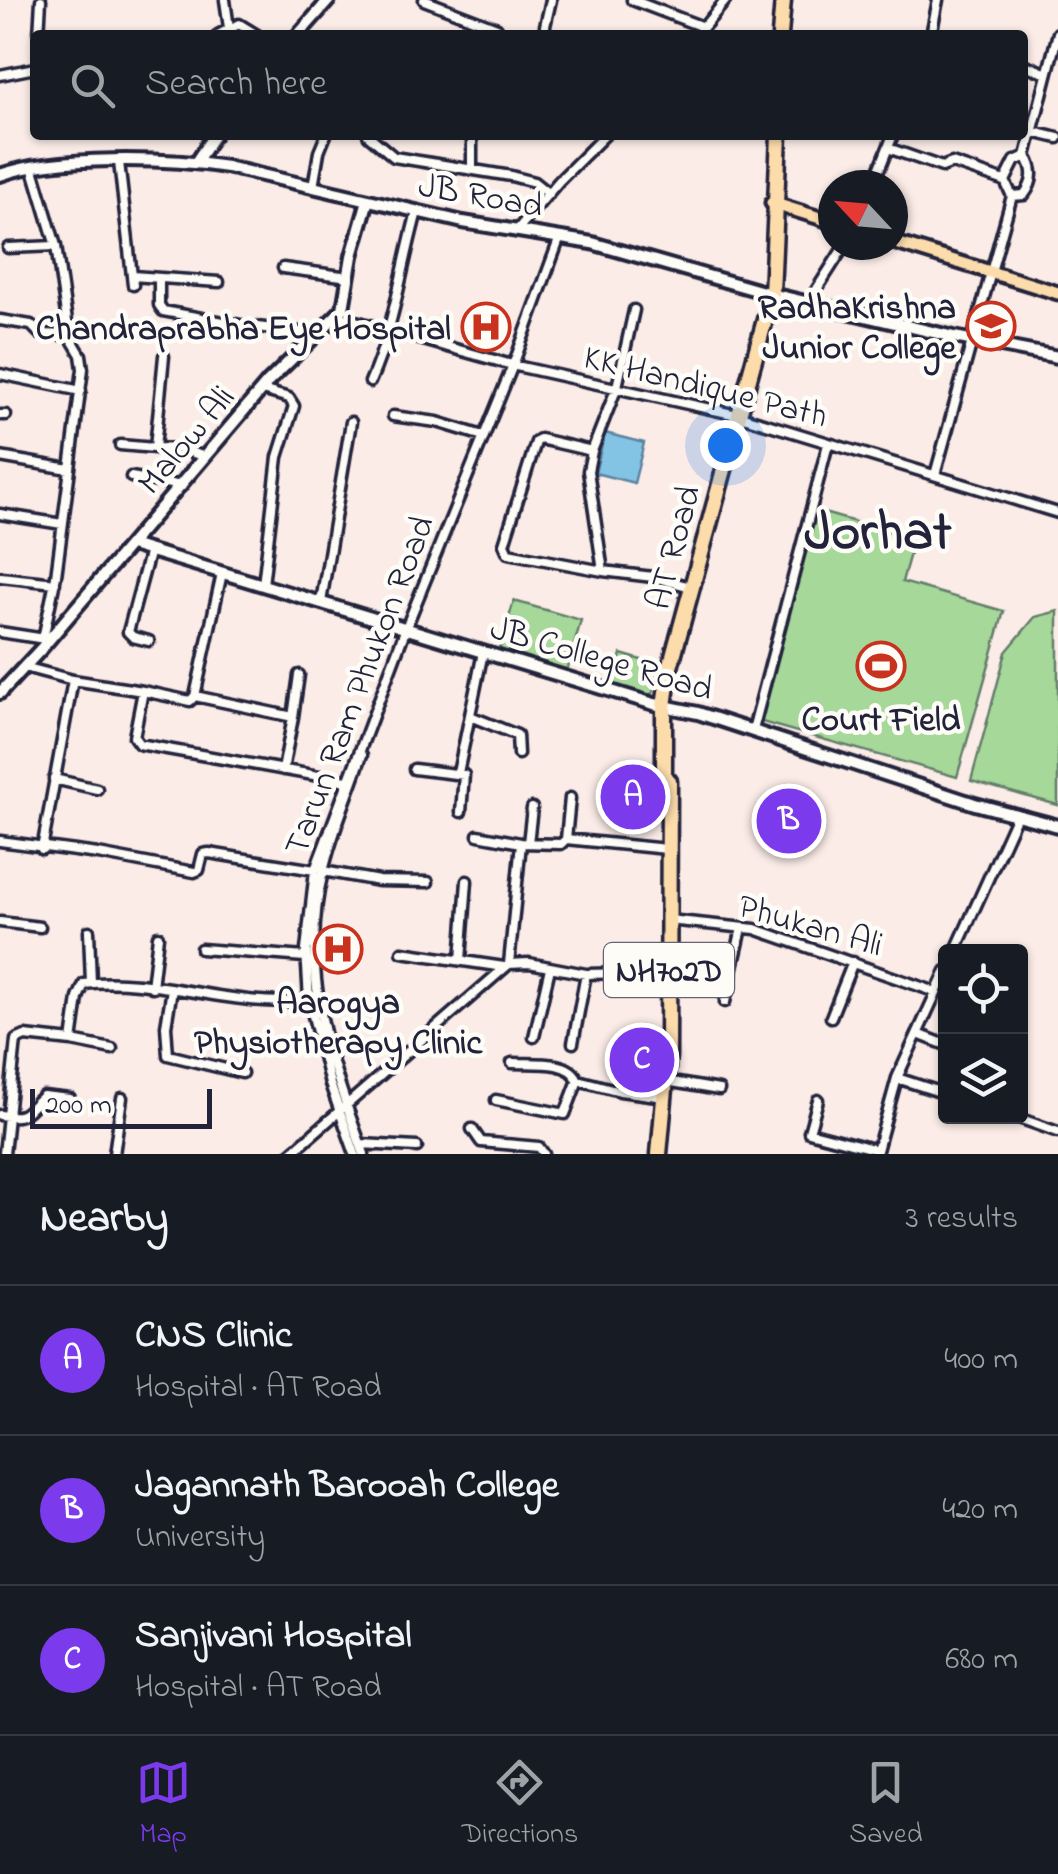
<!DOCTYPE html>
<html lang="en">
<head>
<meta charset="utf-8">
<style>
	:root { --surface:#171b24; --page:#242831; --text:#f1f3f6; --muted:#9ea1a6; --line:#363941; --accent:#7c3aed }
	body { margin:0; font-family:"Indie Flower",sans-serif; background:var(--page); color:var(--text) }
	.controls { position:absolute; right:30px; bottom:30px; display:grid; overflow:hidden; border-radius:10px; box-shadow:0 2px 8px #0004 }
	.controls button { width:90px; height:90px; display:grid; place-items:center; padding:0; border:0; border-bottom:2px solid var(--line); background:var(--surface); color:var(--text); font:50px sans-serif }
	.compass { position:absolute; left:818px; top:170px; width:90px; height:90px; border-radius:50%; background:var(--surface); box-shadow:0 2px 8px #0004; rotate:296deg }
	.scale { position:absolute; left:30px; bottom:25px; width:182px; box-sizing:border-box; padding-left:10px; border:5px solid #22223b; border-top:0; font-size:28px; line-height:35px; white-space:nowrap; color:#22223b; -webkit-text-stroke:8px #fdfcf7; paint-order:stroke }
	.you { position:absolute; left:725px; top:445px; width:35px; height:35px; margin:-25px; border:8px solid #fff; border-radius:50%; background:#1a73e8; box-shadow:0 0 0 15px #1a73e833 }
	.badge { display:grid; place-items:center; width:65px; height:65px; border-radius:50%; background:var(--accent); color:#fff; font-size:32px; font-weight:700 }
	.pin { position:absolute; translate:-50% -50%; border:5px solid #fff; box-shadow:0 2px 10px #0006 }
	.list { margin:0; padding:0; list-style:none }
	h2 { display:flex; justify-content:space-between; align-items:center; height:130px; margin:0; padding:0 40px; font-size:42px }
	h2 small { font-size:32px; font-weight:400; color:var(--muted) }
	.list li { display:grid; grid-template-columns:65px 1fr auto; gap:30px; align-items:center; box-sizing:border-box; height:150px; padding:0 40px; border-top:2px solid var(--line) }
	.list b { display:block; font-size:38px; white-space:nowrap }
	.list p { margin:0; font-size:32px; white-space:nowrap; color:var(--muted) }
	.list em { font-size:32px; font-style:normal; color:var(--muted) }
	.icon { flex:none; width:55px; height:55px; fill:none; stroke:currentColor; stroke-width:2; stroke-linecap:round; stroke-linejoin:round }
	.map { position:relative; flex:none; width:1058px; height:1154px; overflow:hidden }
	.search { position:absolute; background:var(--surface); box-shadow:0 2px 8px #0004; left:30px; right:30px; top:30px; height:110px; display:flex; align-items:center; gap:25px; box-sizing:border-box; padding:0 35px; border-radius:10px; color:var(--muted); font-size:38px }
	.sheet { height:580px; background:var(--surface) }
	nav { display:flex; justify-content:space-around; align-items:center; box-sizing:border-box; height:140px; border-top:2px solid var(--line); background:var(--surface); font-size:28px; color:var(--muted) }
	nav a { display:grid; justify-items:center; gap:5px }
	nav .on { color:var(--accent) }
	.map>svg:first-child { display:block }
	.green { fill:#a6d89a; stroke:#647d6a; stroke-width:2.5 }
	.water { fill:#83c4e4; stroke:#5c83a0; stroke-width:2.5 }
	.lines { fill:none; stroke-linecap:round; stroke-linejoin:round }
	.street-casing { stroke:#22223b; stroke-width:15 }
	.secondary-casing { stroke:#22223b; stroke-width:18 }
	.primary-casing { stroke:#22223b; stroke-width:19 }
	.highway-casing { stroke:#22223b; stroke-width:21 }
	.street { stroke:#fdfcf7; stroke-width:8 }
	.secondary { stroke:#fdfcf7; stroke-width:10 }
	.primary { stroke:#fddcac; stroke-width:11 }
	.highway { stroke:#fddcac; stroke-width:14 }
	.labels { text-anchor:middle; stroke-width:9; stroke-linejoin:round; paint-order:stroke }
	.shield { fill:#fdfcf7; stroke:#646373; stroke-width:2.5 }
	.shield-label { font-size:32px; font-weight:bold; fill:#22223b }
	.street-label { font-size:35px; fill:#22223b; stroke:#fdfcf7 }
	.poi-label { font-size:35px; font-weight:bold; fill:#22223b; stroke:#fdfcf7; text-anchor:end }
	.town-label { font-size:55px; font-weight:bold; fill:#22223b; stroke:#fdfcf7 }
</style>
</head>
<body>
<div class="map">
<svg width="1058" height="1154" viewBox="0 0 1058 1154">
	<rect width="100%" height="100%" fill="#fbece7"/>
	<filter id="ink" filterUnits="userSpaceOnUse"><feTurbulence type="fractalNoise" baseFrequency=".01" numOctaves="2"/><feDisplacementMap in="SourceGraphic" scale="20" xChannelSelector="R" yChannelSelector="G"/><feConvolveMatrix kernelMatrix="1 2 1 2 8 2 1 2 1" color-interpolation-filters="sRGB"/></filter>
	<g filter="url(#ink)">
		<!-- green -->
		<path class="green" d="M817 511 914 539 902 582 1004 611 957 777 758 721Z
			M514 601 581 620 567 671 498 653Z
			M1058 611V805L971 781 1006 652 1035 617Z
			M621 654 658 665 653 693 648 695 612 685Z"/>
		<!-- water -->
		<path class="water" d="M605 433 644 443 634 483 595 473Z"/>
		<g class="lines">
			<!-- street casing -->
			<g class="street-casing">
				<path id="street" d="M225 0 229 28
					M424 0 497 28
					M632 0 703 27
					M545 26 551 0
					M39 35 41 0
					M218 35 239 24 257 35
					M697 35 726 0
					M931 35 938 0
					M1023 64 1047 74
					M0 75 35 68
					M1033 132 1058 138
					M368 135 394 157 511 176 534 182 549 194
					M888 148 942 167 952 163 1005 181
					M119 162 133 285
					M32 166 56 246 69 335 81 355 83 369 56 576 43 639
					M472 169V135
					M873 185 893 135
					M313 187 319 152 326 135
					M1012 196 1005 181 1015 161 1026 156
					M518 229 559 181 605 135
					M8 248 56 246
					M283 268 349 277
					M132 276 219 282
					M159 279V305L163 311 240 325 315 334
					M808 303 845 245
					M634 310 617 387 592 451 588 471 603 571 653 577 691 587
					M338 316 512 365 737 415 1058 513
					M0 320 31 325 40 334 69 335
					M164 356 155 448 182 449 205 457
					M0 374 81 391
					M370 382C394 328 401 269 417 212
					M262 390 289 398 294 406 278 457 263 585
					M0 415H6
					M393 416 437 422 483 436
					M120 445 155 448
					M592 451 540 439 536 442 504 544 508 553 603 571
					M0 457 69 469
					M935 475 1012 196 1024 195C1034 182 1035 170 1026 156L1058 33
					M131 477 182 486
					M0 514 62 524
					M1 577 55 583
					M321 602 351 422
					M0 632 45 639
					M149 641 133 637 128 632 150 550
					M24 667 73 680 42 849
					M73 680 143 691
					M195 696 222 573
					M470 716 517 735 518 754
					M293 717 299 675
					M753 730 828 444
					M362 755C349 794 332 832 323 872 298 971 330 1062 364 1154
					M414 769 464 775 461 812
					M283 770 293 717 195 696 190 701 143 691 134 737 139 744 347 781
					M458 773 483 652
					M54 779 97 789
					M478 835 521 843 561 844 566 839 570 798
					M566 839 667 849
					M0 841 98 854 194 872 199 870 203 854 209 853 315 870
					M528 843 532 808
					M323 871 379 881 428 882
					M668 920 755 929 936 992
					M0 922 40 927
					M89 931 91 983
					M201 949 305 957
					M402 952 504 967
					M955 952 1017 815
					M461 960 467 881
					M509 964 521 843
					M152 987 158 936
					M172 989 166 1026 168 1055 242 1073
					M725 1002 742 928
					M831 1017 853 962
					M918 1034 946 1045
					M534 1037 550 968
					M72 1041 112 1049
					M573 1043 586 974
					M512 1063C533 1064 569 1059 578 1080L620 1091 665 1097
					M897 1078 946 1094
					M666 1081 719 1090
					M496 1100 565 1114 578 1080
					M818 1100 809 1132 877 1150
					M0 1115C28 1120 25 1111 43 1096L70 1099
					M1013 1116 1058 1132
					M472 1129 481 1142 539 1147 544 1154
					M361 1144 417 1147
					M4 1154 16 1040 25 1036 72 1041 78 998 84 984C156 975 237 1010 309 1000
					M114 1154 122 1098
					M290 1154 509 964 529 963 586 974 669 972
					M355 1154 330 1084 309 1000 306 950 315 870 406 628 515 360 560 237
					M876 1154 897 1078 946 971"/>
			</g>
			<!-- secondary casing -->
			<g class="secondary-casing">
				<path id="secondary" d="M298 35 329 0
					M196 162 214 135
					M0 175C56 155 168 158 227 167L463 222 592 243 767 293 954 337 1058 357
					M131 545 654 704 698 713 975 804 1058 826
					M0 693 41 649 268 382 343 309 352 256 368 200"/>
			</g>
			<!-- primary casing -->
			<g class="primary-casing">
				<path id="primary" d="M772 203 833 222
					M893 242 1058 293"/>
			</g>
			<!-- highway casing -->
			<g class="highway-casing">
				<path id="highway" d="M780 35 783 0
					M668 785 664 778V706L669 671 772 294 779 135
					M659 1154 668 1056 669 781"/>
			</g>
			<!-- street -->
			<use href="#street" class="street"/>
			<!-- secondary -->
			<use href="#secondary" class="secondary"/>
			<!-- primary -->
			<use href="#primary" class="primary"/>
			<!-- highway -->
			<use href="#highway" class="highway"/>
		</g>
	</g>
	<!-- icons -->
	<defs>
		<g id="university-ring" transform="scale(2.5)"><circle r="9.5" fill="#fdfcf7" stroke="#c8321e" stroke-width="1.5"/><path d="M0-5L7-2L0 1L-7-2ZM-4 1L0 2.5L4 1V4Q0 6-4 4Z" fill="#c8321e"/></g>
		<g id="hospital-ring" transform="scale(2.5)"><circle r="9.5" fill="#fdfcf7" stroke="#c8321e" stroke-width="1.5"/><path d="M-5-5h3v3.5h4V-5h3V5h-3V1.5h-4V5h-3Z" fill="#c8321e"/></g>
		<g id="stadium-ring" transform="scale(2.5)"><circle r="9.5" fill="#fdfcf7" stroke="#c8321e" stroke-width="1.5"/><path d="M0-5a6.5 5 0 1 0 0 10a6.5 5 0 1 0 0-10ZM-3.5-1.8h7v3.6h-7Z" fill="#c8321e"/></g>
	</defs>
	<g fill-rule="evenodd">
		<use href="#university-ring" x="991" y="326"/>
		<use href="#hospital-ring" x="486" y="327"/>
		<use href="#stadium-ring" x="881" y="666"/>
		<use href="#hospital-ring" x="338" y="949"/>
	</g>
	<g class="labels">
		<!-- shield labels -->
		<rect class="shield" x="604" y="943" width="130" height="54" rx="8"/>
		<g class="shield-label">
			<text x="669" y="981">NH702D</text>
		</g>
		<!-- street labels -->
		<g class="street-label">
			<text transform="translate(481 194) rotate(10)" y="12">JB Road</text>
			<text transform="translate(706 385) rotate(14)" y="12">KK Handique Path</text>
			<text transform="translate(185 439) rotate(-50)" y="12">Malow Ali</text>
			<text transform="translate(672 547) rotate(-75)" y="12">AT Road</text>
			<text transform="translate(602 657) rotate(16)" y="12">JB College Road</text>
			<text transform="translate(358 685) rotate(-69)" y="12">Tarun Ram Phukon Road</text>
			<text transform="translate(811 924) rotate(16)" y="12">Phukan Ali</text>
		</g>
		<!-- poi labels -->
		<g class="poi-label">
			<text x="956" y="318">RadhaKrishna<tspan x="956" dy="40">Junior College</tspan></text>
			<text x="451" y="339">Chandraprabha Eye Hospital</text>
			<text x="881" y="730" text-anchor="middle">Court Field</text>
			<text x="338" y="1013" text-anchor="middle">Aarogya<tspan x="338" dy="40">Physiotherapy Clinic</tspan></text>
		</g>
		<!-- town labels -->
		<g class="town-label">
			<text x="878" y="548">Jorhat</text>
		</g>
	</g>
</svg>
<div class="controls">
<button><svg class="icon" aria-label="locate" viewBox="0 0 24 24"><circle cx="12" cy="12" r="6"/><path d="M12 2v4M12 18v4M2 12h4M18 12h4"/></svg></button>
<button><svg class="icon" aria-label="layers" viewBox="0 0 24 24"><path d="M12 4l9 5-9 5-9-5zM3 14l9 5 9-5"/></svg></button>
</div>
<svg class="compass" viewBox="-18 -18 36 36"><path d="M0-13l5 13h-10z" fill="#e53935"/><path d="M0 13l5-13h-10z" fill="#9ea1a6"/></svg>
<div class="scale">200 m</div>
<div class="you"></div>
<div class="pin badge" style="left:633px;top:797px">A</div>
<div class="pin badge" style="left:789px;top:821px">B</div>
<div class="pin badge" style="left:642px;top:1060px">C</div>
<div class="search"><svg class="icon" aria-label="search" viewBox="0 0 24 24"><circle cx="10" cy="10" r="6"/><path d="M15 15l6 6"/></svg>Search here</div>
</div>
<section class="sheet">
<h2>Nearby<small>3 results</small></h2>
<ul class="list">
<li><span class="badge">A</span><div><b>CNS Clinic</b><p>Hospital · AT Road</p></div><em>400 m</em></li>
<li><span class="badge">B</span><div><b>Jagannath Barooah College</b><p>University</p></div><em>420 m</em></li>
<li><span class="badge">C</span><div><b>Sanjivani Hospital</b><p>Hospital · AT Road</p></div><em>680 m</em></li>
</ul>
</section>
<nav>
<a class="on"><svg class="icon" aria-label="map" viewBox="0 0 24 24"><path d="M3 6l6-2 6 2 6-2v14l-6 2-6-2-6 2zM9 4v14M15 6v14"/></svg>Map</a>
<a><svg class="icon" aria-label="directions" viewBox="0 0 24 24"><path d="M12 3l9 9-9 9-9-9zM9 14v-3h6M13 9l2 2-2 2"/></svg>Directions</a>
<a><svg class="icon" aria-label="saved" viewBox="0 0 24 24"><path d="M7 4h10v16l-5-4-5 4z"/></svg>Saved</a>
</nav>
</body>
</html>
